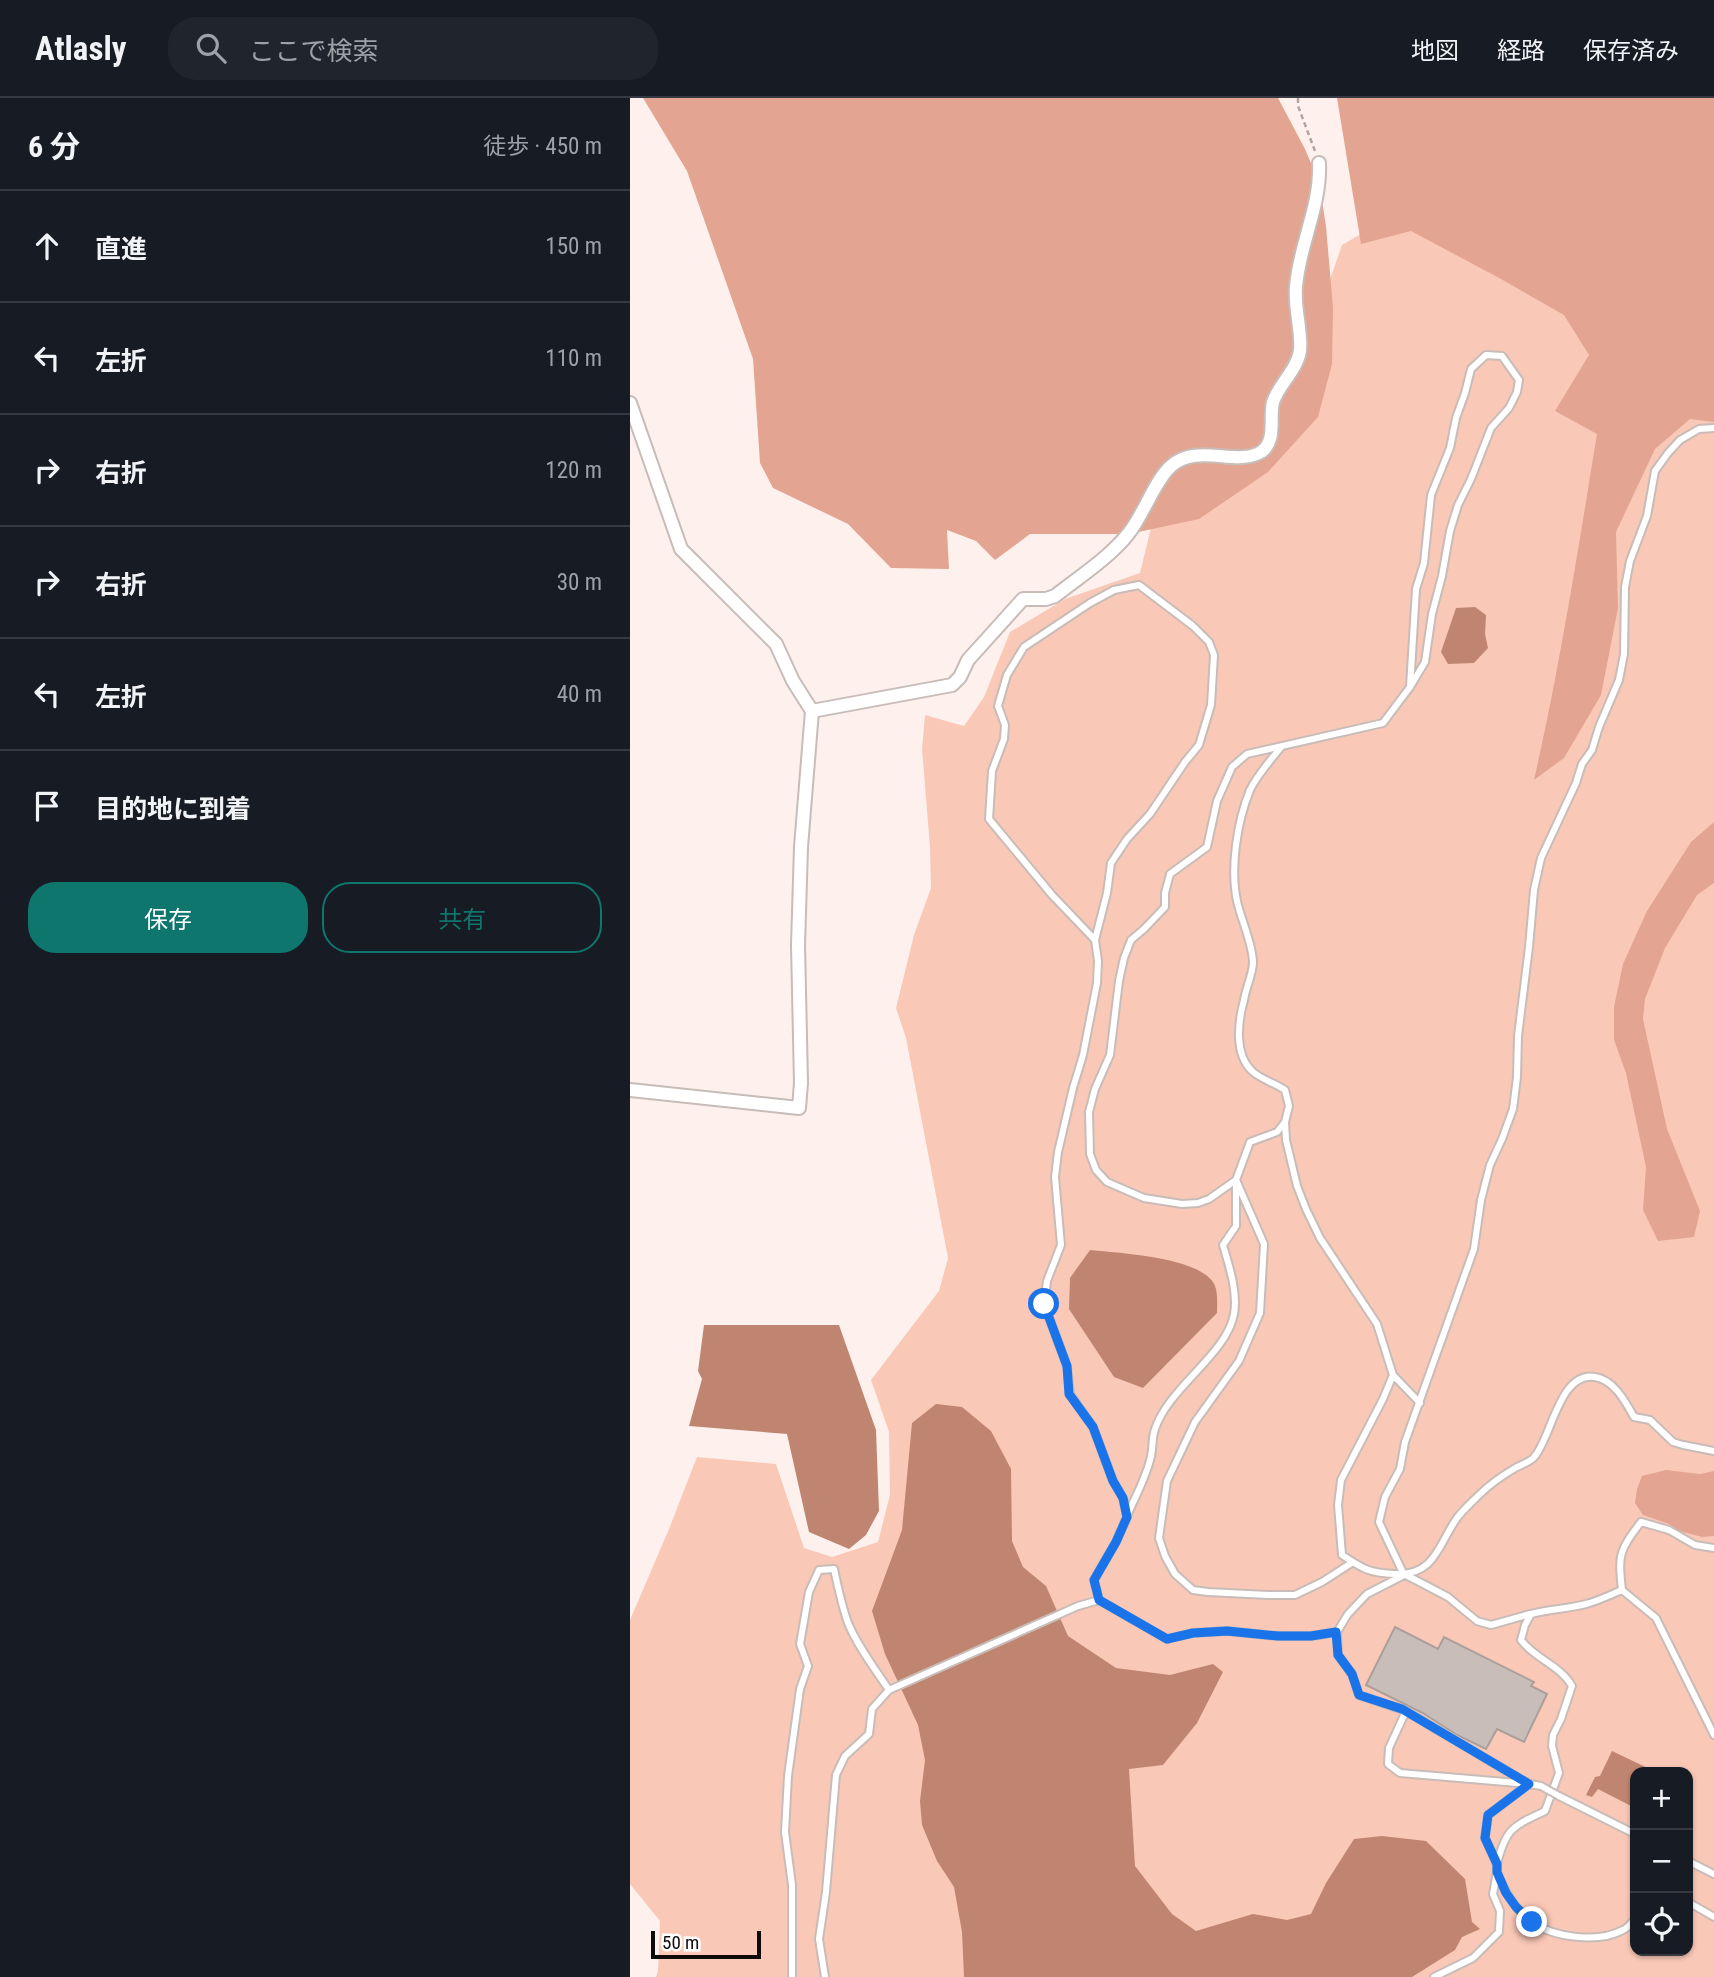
<!DOCTYPE html>
<html lang="ja">
<head>
<meta charset="utf-8">
<style>
	:root { --surface:#171b24; --page:#20242c; --text:#f1f3f6; --muted:#9ea1a6; --line:#363941; --accent:#0f766e }
	body { margin:0; font-family:"Roboto Condensed","Noto Sans JP",sans-serif; background:var(--page); color:var(--text) }
	.controls { position:absolute; right:21px; bottom:21px; display:grid; overflow:hidden; border-radius:14px; box-shadow:0 2px 5px #0004 }
	.controls button { width:63px; height:63px; display:grid; place-items:center; padding:0; border:0; border-bottom:2px solid var(--line); background:var(--surface); color:var(--text); font:35px sans-serif }
	.scale { position:absolute; left:21px; bottom:18px; width:110px; box-sizing:border-box; padding-left:7px; border:4px solid #0f0b0a; border-top:0; font-size:19px; line-height:24px; white-space:nowrap; color:#0f0b0a; -webkit-text-stroke:5px #fff; paint-order:stroke }
	.stop { position:absolute; width:21px; height:21px; margin:-16px; border:5px solid #1a73e8; border-radius:50%; background:#fff }
	.stop.end { background:#1a73e8; border-color:#fff; box-shadow:0 2px 7px #0008 }
	.list { margin:0; padding:0; list-style:none }
	h2 { display:flex; justify-content:space-between; align-items:center; height:91px; margin:0; padding:0 28px; font-size:30px }
	h2 small { font-size:23px; font-weight:400; color:var(--muted) }
	.list li { display:grid; grid-template-columns:46px 1fr auto; gap:21px; align-items:center; box-sizing:border-box; height:112px; padding:0 28px; border-top:2px solid var(--line) }
	.list b { display:block; font-size:26px; white-space:nowrap }
	.list em { font-size:23px; font-style:normal; color:var(--muted) }
	.actions { display:flex; gap:14px; padding:21px 28px }
	.actions a { flex:1; padding:16px 0; border:2px solid var(--accent); border-radius:28px; text-align:center; font-size:24px; color:var(--accent) }
	.actions .main { background:var(--accent); color:#fff }
	.icon { flex:none; width:38px; height:38px; fill:none; stroke:currentColor; stroke-width:2; stroke-linecap:round; stroke-linejoin:round }
	.map { position:relative; flex:none; width:1084px; height:1879px; overflow:hidden }
	header { display:flex; align-items:center; gap:42px; box-sizing:border-box; height:98px; padding:0 35px; background:var(--surface); border-bottom:2px solid var(--line) }
	header strong { font-size:33px }
	nav { display:flex; gap:38px; margin-inline-start:auto; font-size:24px }
	.search { width:490px; height:63px; background:var(--page); display:flex; align-items:center; gap:18px; box-sizing:border-box; padding:0 24px; border-radius:28px; color:var(--muted); font-size:26px }
	main { display:flex }
	aside { flex:1; background:var(--surface) }
	.map>svg:first-child { display:block }
	.green { fill:#fac8b7; fill-rule:evenodd }
	.forest { fill:#e3a591 }
	.water { fill:#c08571 }
	.building { fill:#c9bdb9; stroke:#aa9f9b; stroke-width:2 }
	.lines { fill:none; stroke-linecap:round; stroke-linejoin:round }
	.lane-casing { stroke:#c8bcb8; stroke-width:10 }
	.street-casing { stroke:#c8bcb8; stroke-width:16 }
	.path { stroke:#afa5a2; stroke-width:2.5; stroke-dasharray:5 3.5; stroke-linecap:butt }
	.lane { stroke:#fff; stroke-width:6 }
	.street { stroke:#fff; stroke-width:12 }
	.lane-bridge-casing { stroke:#c8bcb8; stroke-width:10; stroke-linecap:butt }
	.lane-bridge { stroke:#fff; stroke-width:6 }
	.route { stroke:#1a73e8; stroke-width:9 }
</style>
</head>
<body>
<header>
<strong>Atlasly</strong>
<div class="search"><svg class="icon" aria-label="search" viewBox="0 0 24 24"><circle cx="10" cy="10" r="6"/><path d="M15 15l6 6"/></svg>ここで検索</div>
<nav><a>地図</a><a>経路</a><a>保存済み</a></nav>
</header>
<main>
<aside>
<h2>6 分<small>徒歩 · 450 m</small></h2>
<ul class="list">
<li><svg class="icon" aria-label="ahead" viewBox="0 0 24 24"><path d="M12 20V5M6 11l6-6 6 6"/></svg><div><b>直進</b></div><em>150 m</em></li>
<li><svg class="icon" aria-label="left" viewBox="0 0 24 24"><path d="M17 20v-9H6M10 6l-5 5 5 5"/></svg><div><b>左折</b></div><em>110 m</em></li>
<li><svg class="icon" aria-label="right" viewBox="0 0 24 24"><path d="M7 20v-9h11M14 6l5 5-5 5"/></svg><div><b>右折</b></div><em>120 m</em></li>
<li><svg class="icon" aria-label="right" viewBox="0 0 24 24"><path d="M7 20v-9h11M14 6l5 5-5 5"/></svg><div><b>右折</b></div><em>30 m</em></li>
<li><svg class="icon" aria-label="left" viewBox="0 0 24 24"><path d="M17 20v-9H6M10 6l-5 5 5 5"/></svg><div><b>左折</b></div><em>40 m</em></li>
<li><svg class="icon" aria-label="arrive" viewBox="0 0 24 24"><path d="M6 21V4h12l-3 4 3 4H6"/></svg><div><b>目的地に到着</b></div></li>
</ul>
<div class="actions"><a class="main">保存</a><a>共有</a></div>
</aside>
<div class="map">
<svg width="1084" height="1879" viewBox="0 0 1084 1879">
	<rect width="100%" height="100%" fill="#fef1ed"/>
	<!-- green -->
	<path class="green" d="M798 121 1084 300V1879H26L28 1873 30 1823 0 1786V1522L39 1431 67 1359 146 1366 174 1450 202 1459 248 1444 260 1397 259 1334 241 1282 309 1193 318 1160 276 940 266 910 284 837 301 790 300 749 292 651 295 617 334 628 354 599 380 534 435 501 510 475 525 414 690 210 712 147 748 126ZM1005 1674H1058V1853H1005Z"/>
	<!-- forest -->
	<path class="forest" d="M13 0H648L675 51 689 84 696 128 703 210 702 266 688 319 638 374 569 421 499 436H400L365 462 346 443 317 432 319 471 261 470 218 426 143 390 130 365 123 261 57 73Z
		M707 0H1084V324L1060 321 1025 351 986 434 988 510 971 597 934 660 904 682C930 568 948 452 967 336L925 313 959 257 934 217 871 181 781 133 731 146Z
		M1084 724V785L1067 797 1035 850 1015 901 1013 921 1037 1031 1070 1113 1064 1139 1028 1143 1013 1112 1016 1069 996 975 984 942V909L993 866 1017 813 1061 744Z
		M1036 1372 1070 1376 1084 1373V1438L1072 1439 1049 1433 1039 1426 1013 1417 1005 1405 1007 1391 1012 1378Z"/>
	<!-- water -->
	<path class="water" d="M845 509 856 517 855 536 858 550 844 565 818 566 811 554 826 510Z
		M460 1152C488 1155 574 1159 585 1188 588 1195 587 1207 587 1215L513 1290 484 1279 439 1211 440 1180Z
		M74 1227H209L246 1332 249 1413 236 1437 219 1451 179 1434 157 1336 59 1328 72 1281 68 1273Z
		M306 1306 332 1309 361 1333 381 1371 382 1443 393 1469 416 1488 438 1538 486 1570 540 1577 583 1566 593 1574 567 1625 533 1667 499 1671 505 1768 542 1816 566 1833 623 1816 657 1822 681 1816 696 1785 724 1741 752 1738 796 1743 835 1781 842 1824 850 1831 832 1839 825 1852 782 1879H334L332 1834 324 1789 307 1763 292 1727 290 1703 295 1662 288 1627 255 1556 242 1513 272 1432 282 1325Z
		M982 1653 1026 1674H1005V1710L968 1691 962 1699 956 1697 965 1679 970 1678Z"/>
	<!-- building -->
	<path class="building" d="M765 1529 808 1551 814 1539 904 1584 901 1588 917 1596 894 1644 867 1631 856 1651 827 1637 793 1615 736 1587Z"/>
	<g class="lines">
		<!-- lane casing -->
		<g class="lane-casing">
			<path id="lane" d="M651 649C641 662 627 677 620 692 607 724 600 770 607 803 611 822 623 846 623 865 622 879 616 889 614 902 608 924 604 956 622 973 630 981 645 985 655 992L659 1008 655 1024 656 1042 667 1088 676 1111 690 1140 747 1226 763 1277 790 1305
				M465 842 477 795 481 765 497 741 520 716 555 664 569 647 581 607 584 557 579 544 563 528 509 487 484 492 460 505 394 549 377 577 368 608 375 627 374 641 362 673 359 721 422 797 465 842 468 863 467 885 453 957 443 990 428 1054 425 1079 431 1147 417 1183 414 1206 437 1268 440 1296 463 1329 483 1383 493 1400 497 1419 486 1444 464 1482 469 1502
				M655 1024 647 1034 620 1044 606 1082 579 1101 568 1105 552 1106 514 1100 477 1084 466 1072 460 1056 459 1014 465 991 480 957 489 883 494 860 501 842 514 831 535 809V795L540 776 577 749 587 703 602 669 617 656 753 625 780 589 795 564 802 516 812 478 820 433 828 407 841 381 861 330 879 310 887 294 889 282 872 258 856 257 841 271 835 295 826 320 820 350 801 397 794 465 786 491 780 589
				M606 1082 634 1146 630 1215 609 1263 565 1324 537 1383 529 1440 535 1458 545 1476 563 1492 578 1494 638 1497H665L692 1484 723 1464
				M763 1277 753 1301 711 1382 708 1407 712 1457C733 1471 739 1475 765 1476 805 1478 808 1447 827 1420 833 1412 842 1404 849 1397 861 1385 873 1377 887 1369 893 1366 902 1363 905 1358 922 1337 930 1273 965 1279 984 1282 995 1303 1004 1319L1020 1322 1043 1344 1053 1347 1084 1353
				M497 1418C505 1399 517 1378 521 1358 523 1349 522 1339 525 1331 539 1289 597 1256 604 1216 608 1194 599 1168 593 1147L606 1128V1087
				M776 1477 818 1499 847 1523 861 1527 900 1516
				M992 1492C988 1456 989 1453 1011 1424L1039 1432 1065 1447 1084 1450
				M776 1613 759 1650 758 1666 770 1675 899 1686 776 1613 729 1597 722 1576 708 1557 707 1534 718 1516 737 1496 774 1477 749 1424 755 1399 770 1371 775 1344 844 1151 851 1102 860 1067 872 1041 883 1011 887 979 888 938 899 849 904 792 911 760 946 685 952 666 962 652 969 629 989 582 994 556 995 489 1000 463 1017 418 1025 373 1038 355 1050 342 1069 331 1084 330
				M929 1698 1005 1736
				M1058 1763 1084 1776
				M867 1766C876 1730 883 1728 915 1713L929 1675 922 1648 923 1637 931 1621 942 1588C930 1567 905 1561 891 1542L895 1527 901 1516C919 1511 937 1511 956 1506 968 1503 980 1497 992 1492L1026 1520 1084 1637
				M867 1775C875 1794 885 1812 902 1824 924 1840 969 1845 993 1832 998 1830 1002 1824 1005 1821
				M1058 1804 1084 1819
				M162 1879V1787L155 1734 158 1678 170 1591 178 1568 170 1546 179 1494 189 1472 204 1471C208 1490 212 1508 218 1525 228 1549 245 1571 259 1592
				M195 1879 189 1841 196 1794 206 1677 215 1658 239 1636 242 1611 259 1592 448 1508 469 1502 537 1541 563 1535 597 1533 648 1538H681L707 1534
				M804 1879 843 1860 869 1834 870 1813 863 1796 867 1774V1766L855 1740 858 1717 899 1686 911 1688"/>
		</g>
		<!-- street casing -->
		<g class="street-casing">
			<path id="street" d="M0 305 51 451 146 546 163 583 182 613 171 749 168 847 171 985 169 1010 0 992
				M182 613 322 587 330 579 338 562 393 501H416L425 498C448 480 481 458 498 436 513 418 524 384 540 369 566 344 607 369 631 354 647 343 639 320 643 304 649 286 667 272 670 253 672 232 664 211 666 189 669 147 691 108 689 65"/>
		</g>
		<!-- path -->
		<path class="path" d="M668 0V8L685 53"/>
		<!-- lane -->
		<use href="#lane" class="lane"/>
		<!-- street -->
		<use href="#street" class="street"/>
		<!-- lane-bridge casing -->
		<g class="lane-bridge-casing">
			<path id="lane-bridge" d="M911 1688 929 1698"/>
		</g>
		<!-- lane-bridge -->
		<use href="#lane-bridge" class="lane-bridge"/>
	</g>
	<g class="lines">
		<!-- route -->
		<path class="route" d="M414 1206 437 1268 439 1296 463 1329 483 1383 493 1400 497 1419 486 1444 464 1482 469 1502 537 1541 563 1535 597 1533 648 1538H681L706 1534 708 1557 722 1576 729 1597 772 1611 899 1686 858 1717 855 1740 867 1766V1774L876 1795 886 1809 902 1824"/>
	</g>
</svg>
<div class="controls">
<button>+</button>
<button>−</button>
<button><svg class="icon" aria-label="locate" viewBox="0 0 24 24"><circle cx="12" cy="12" r="6"/><path d="M12 2v4M12 18v4M2 12h4M18 12h4"/></svg></button>
</div>
<div class="scale">50 m</div>
<div class="stop" style="left:414px;top:1206px"></div>
<div class="stop end" style="left:902px;top:1824px"></div>
</div>
</main>
</body>
</html>
